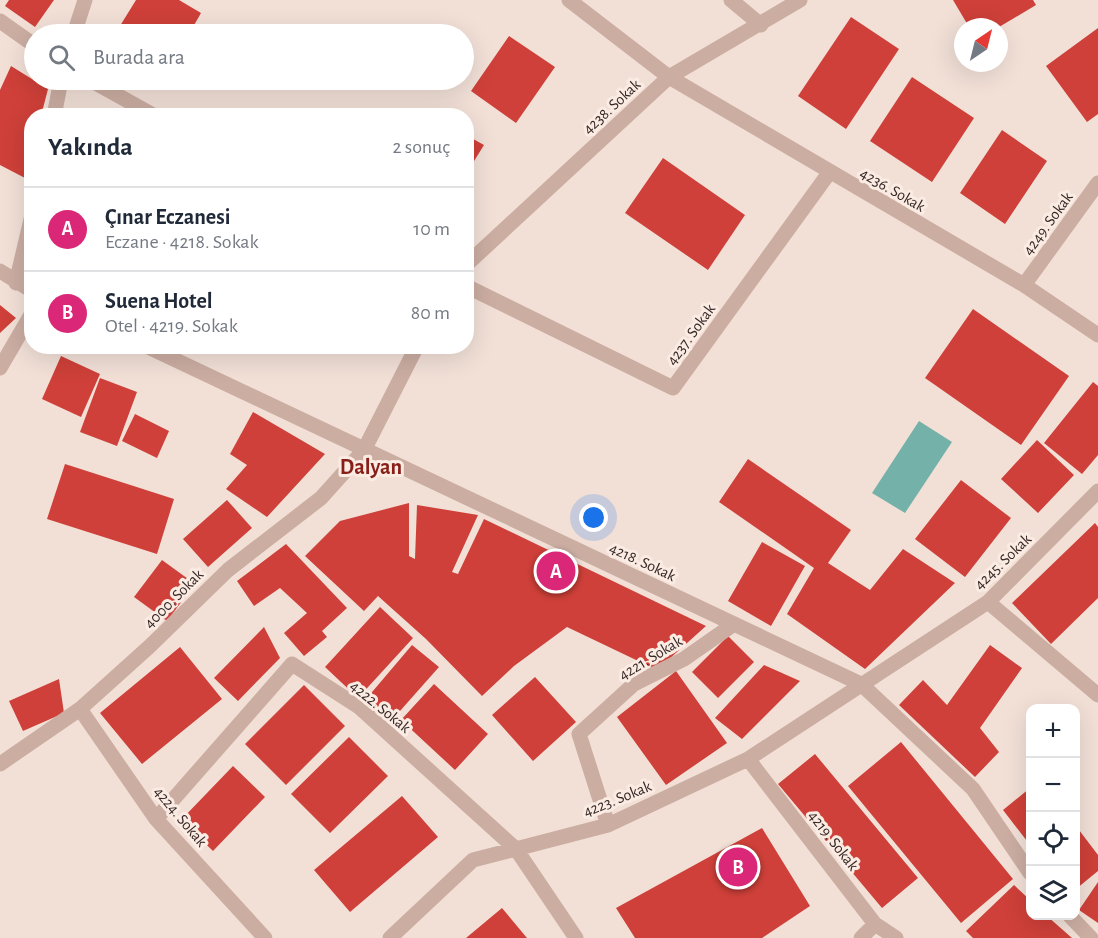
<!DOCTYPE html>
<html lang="tr">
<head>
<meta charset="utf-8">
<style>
	:root { --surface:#fff; --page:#f6f6f7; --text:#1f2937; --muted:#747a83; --line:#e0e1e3; --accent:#db2777 }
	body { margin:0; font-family:"Alegreya Sans",sans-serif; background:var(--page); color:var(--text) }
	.controls { position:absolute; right:18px; bottom:18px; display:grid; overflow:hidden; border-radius:12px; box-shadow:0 6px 24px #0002 }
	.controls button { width:54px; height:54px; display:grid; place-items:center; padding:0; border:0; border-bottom:2px solid var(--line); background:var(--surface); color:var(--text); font:30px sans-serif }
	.compass { position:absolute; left:954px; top:18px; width:54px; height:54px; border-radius:50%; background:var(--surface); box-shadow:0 6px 24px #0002; rotate:35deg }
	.you { position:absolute; left:594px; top:518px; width:21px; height:21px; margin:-15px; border:4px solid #fff; border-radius:50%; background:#1a73e8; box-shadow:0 0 0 9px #1a73e833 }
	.badge { display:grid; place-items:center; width:39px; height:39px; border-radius:50%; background:var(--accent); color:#fff; font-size:20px; font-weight:700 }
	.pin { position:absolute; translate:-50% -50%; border:3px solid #fff; box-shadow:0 2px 6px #0006 }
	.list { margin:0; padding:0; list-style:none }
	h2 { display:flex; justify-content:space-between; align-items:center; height:78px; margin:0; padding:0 24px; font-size:26px }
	h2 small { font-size:20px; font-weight:400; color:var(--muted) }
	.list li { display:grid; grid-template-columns:39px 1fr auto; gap:18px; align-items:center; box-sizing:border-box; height:84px; padding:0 24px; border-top:2px solid var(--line) }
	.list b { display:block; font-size:22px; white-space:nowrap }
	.list p { margin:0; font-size:20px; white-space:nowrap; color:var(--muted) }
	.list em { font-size:20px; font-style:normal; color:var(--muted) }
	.icon { flex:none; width:33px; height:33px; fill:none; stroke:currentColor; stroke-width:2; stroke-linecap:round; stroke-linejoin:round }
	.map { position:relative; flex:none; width:1098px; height:938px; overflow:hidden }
	.search { position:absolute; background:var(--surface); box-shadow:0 6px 24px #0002; left:24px; top:24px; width:450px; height:66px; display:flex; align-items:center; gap:15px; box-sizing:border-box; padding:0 21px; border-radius:33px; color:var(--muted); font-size:22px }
	.panel { position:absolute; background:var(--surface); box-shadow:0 6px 24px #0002; left:24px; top:108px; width:450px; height:246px; border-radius:24px }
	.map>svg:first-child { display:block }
	.water { fill:#74b1a8 }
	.building { fill:#ce4039 }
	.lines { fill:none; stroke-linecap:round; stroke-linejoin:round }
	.street { stroke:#cbada2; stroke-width:15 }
	.labels { text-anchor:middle; stroke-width:6; stroke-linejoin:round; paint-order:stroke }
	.street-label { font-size:16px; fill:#352725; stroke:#faebe3 }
	.district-label { font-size:22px; font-weight:bold; fill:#891e19; stroke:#faebe3 }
</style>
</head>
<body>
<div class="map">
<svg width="1098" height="938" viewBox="0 0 1098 938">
	<rect width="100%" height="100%" fill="#f2e0d7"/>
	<!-- water -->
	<path class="water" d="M919 421 952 442 905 513 872 493Z"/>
	<!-- building -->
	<path class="building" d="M9 0H54L35 27 5 6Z
		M136 0H179L201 13 189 34H115Z
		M953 0H1033L1036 5 999 27H969Z
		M851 17 899 49 846 129 798 96Z
		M1098 28V114L1087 122 1046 66Z
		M509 36 555 67 516 123 471 91Z
		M11 66 48 89 41 116H32V152L25 178 0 165V90Z
		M912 77 974 118 932 182 870 141Z
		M1002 130 1047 161 1005 224 960 193Z
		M466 135 484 145 466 174Z
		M663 158 745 215 708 270 625 213Z
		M0 305 16 318 0 333Z
		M973 309 1069 376 1021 445 925 378Z
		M61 356 100 374 81 417 42 399Z
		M100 378 137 392 117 446 80 432Z
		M1093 382 1098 386V455L1082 474 1044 443Z
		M253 412 325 454 267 517 226 489 247 465 230 454Z
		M135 414 169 431 157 458 122 441Z
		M1037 440 1074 475 1038 513 1001 479Z
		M748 459 851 530 828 563 870 590 903 549 955 583 865 669 787 614 814 568 719 502Z
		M65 464 174 499 157 554 47 519Z
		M961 480 1011 518 965 577 915 539Z
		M227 500 252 528 208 567 183 539Z
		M409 503V556L415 559 417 505 478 515 452 572 458 574 484 519 706 626 657 670 567 627 514 666 482 696 426 639 378 596 364 611 305 556 340 521Z
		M1095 523 1098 527V598L1051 644 1012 603Z
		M762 542 805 566 771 626 728 601Z
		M286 544 347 608 322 631 327 637 304 656 284 633 307 613 280 588 254 606 237 581Z
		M162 560 195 584 167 621 134 597Z
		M380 607 413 638 358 698 325 667Z
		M264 627 280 658 238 701 214 678Z
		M728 636 754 662 718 698 692 672Z
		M412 645 439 667 392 720 367 698Z
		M990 645 1022 668 980 728 999 752 975 777 899 705 923 680 947 705Z
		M180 647 222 699 142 764 100 713Z
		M764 665 800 681 742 739 715 718Z
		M676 671 727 743 666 785 617 717Z
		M535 677 576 722 533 761 492 715Z
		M59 679 64 713 23 731 9 701Z
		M434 684 488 734 455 770 401 720Z
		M304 685 345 726 286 785 245 744Z
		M349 737 388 776 330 833 291 794Z
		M901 742 1013 879 961 923 848 786Z
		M815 754 918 878 882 908 778 784Z
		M233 766 265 797 213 851 181 820Z
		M1030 788V845L1003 810Z
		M402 796 438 837 350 912 314 870Z
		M1076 826 1098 855V871L1076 889Z
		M762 828 810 906 762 938H635L616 908Z
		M1098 882V923L1079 910Z
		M1014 885 1030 900V916H1047L1072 938H973L966 931Z
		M502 908 527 938H466Z"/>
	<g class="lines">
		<!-- street -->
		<path class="street" d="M569 0 669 77 1024 285 1098 335
			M731 0 761 25
			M0 21 34 45
			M74 34 85 0
			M90 80 155 116
			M54 116 61 80
			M466 265 669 77 800 0
			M0 271 32 291
			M16 283 32 215
			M1024 285 1098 183
			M466 286 673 388 829 173
			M146 346 861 684 973 789 1030 873
			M0 368 32 313
			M988 602 1098 695
			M80 709 156 819 265 938
			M748 759 875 924 896 938
			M0 764 80 709 150 646 228 570 321 498 364 450 417 346
			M156 819 292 664 359 707 516 849 576 938
			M608 825 579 734 634 684 684 659 734 624
			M1070 916 1091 938
			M390 938 473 860 608 825 748 759 988 602 1098 491
			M861 938 875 924"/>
	</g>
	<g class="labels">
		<!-- street labels -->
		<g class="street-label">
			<text transform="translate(611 106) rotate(-43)" y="6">4238. Sokak</text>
			<text transform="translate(893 189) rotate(30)" y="6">4236. Sokak</text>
			<text transform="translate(1047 223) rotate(-54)" y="6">4249. Sokak</text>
			<text transform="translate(690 334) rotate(-54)" y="6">4237. Sokak</text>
			<text transform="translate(643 561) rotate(25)" y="6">4218. Sokak</text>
			<text transform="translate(1002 561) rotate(-44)" y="6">4245. Sokak</text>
			<text transform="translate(173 598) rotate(-45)" y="6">4000. Sokak</text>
			<text transform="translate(650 657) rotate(-31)" y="6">4221. Sokak</text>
			<text transform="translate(381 706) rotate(39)" y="6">4222. Sokak</text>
			<text transform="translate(617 798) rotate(-22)" y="6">4223. Sokak</text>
			<text transform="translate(181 816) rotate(50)" y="6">4224. Sokak</text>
			<text transform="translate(834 840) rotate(52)" y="6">4219. Sokak</text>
		</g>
		<!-- district labels -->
		<g class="district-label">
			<text x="371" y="474">Dalyan</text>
		</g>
	</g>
</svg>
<div class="controls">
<button>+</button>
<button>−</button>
<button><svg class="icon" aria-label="locate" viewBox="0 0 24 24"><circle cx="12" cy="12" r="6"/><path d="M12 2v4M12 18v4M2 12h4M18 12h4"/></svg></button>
<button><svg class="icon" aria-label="layers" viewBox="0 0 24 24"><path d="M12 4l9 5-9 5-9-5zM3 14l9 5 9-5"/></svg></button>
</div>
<svg class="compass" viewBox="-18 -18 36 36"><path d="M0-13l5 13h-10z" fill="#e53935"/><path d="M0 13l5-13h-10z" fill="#747a83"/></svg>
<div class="you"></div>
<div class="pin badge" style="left:556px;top:571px">A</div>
<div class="pin badge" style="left:738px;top:867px">B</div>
<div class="search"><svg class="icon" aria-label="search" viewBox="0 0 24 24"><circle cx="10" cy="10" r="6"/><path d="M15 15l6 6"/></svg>Burada ara</div>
<section class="panel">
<h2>Yakında<small>2 sonuç</small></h2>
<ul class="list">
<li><span class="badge">A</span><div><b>Çınar Eczanesi</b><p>Eczane · 4218. Sokak</p></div><em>10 m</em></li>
<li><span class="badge">B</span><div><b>Suena Hotel</b><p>Otel · 4219. Sokak</p></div><em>80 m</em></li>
</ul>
</section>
</div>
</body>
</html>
